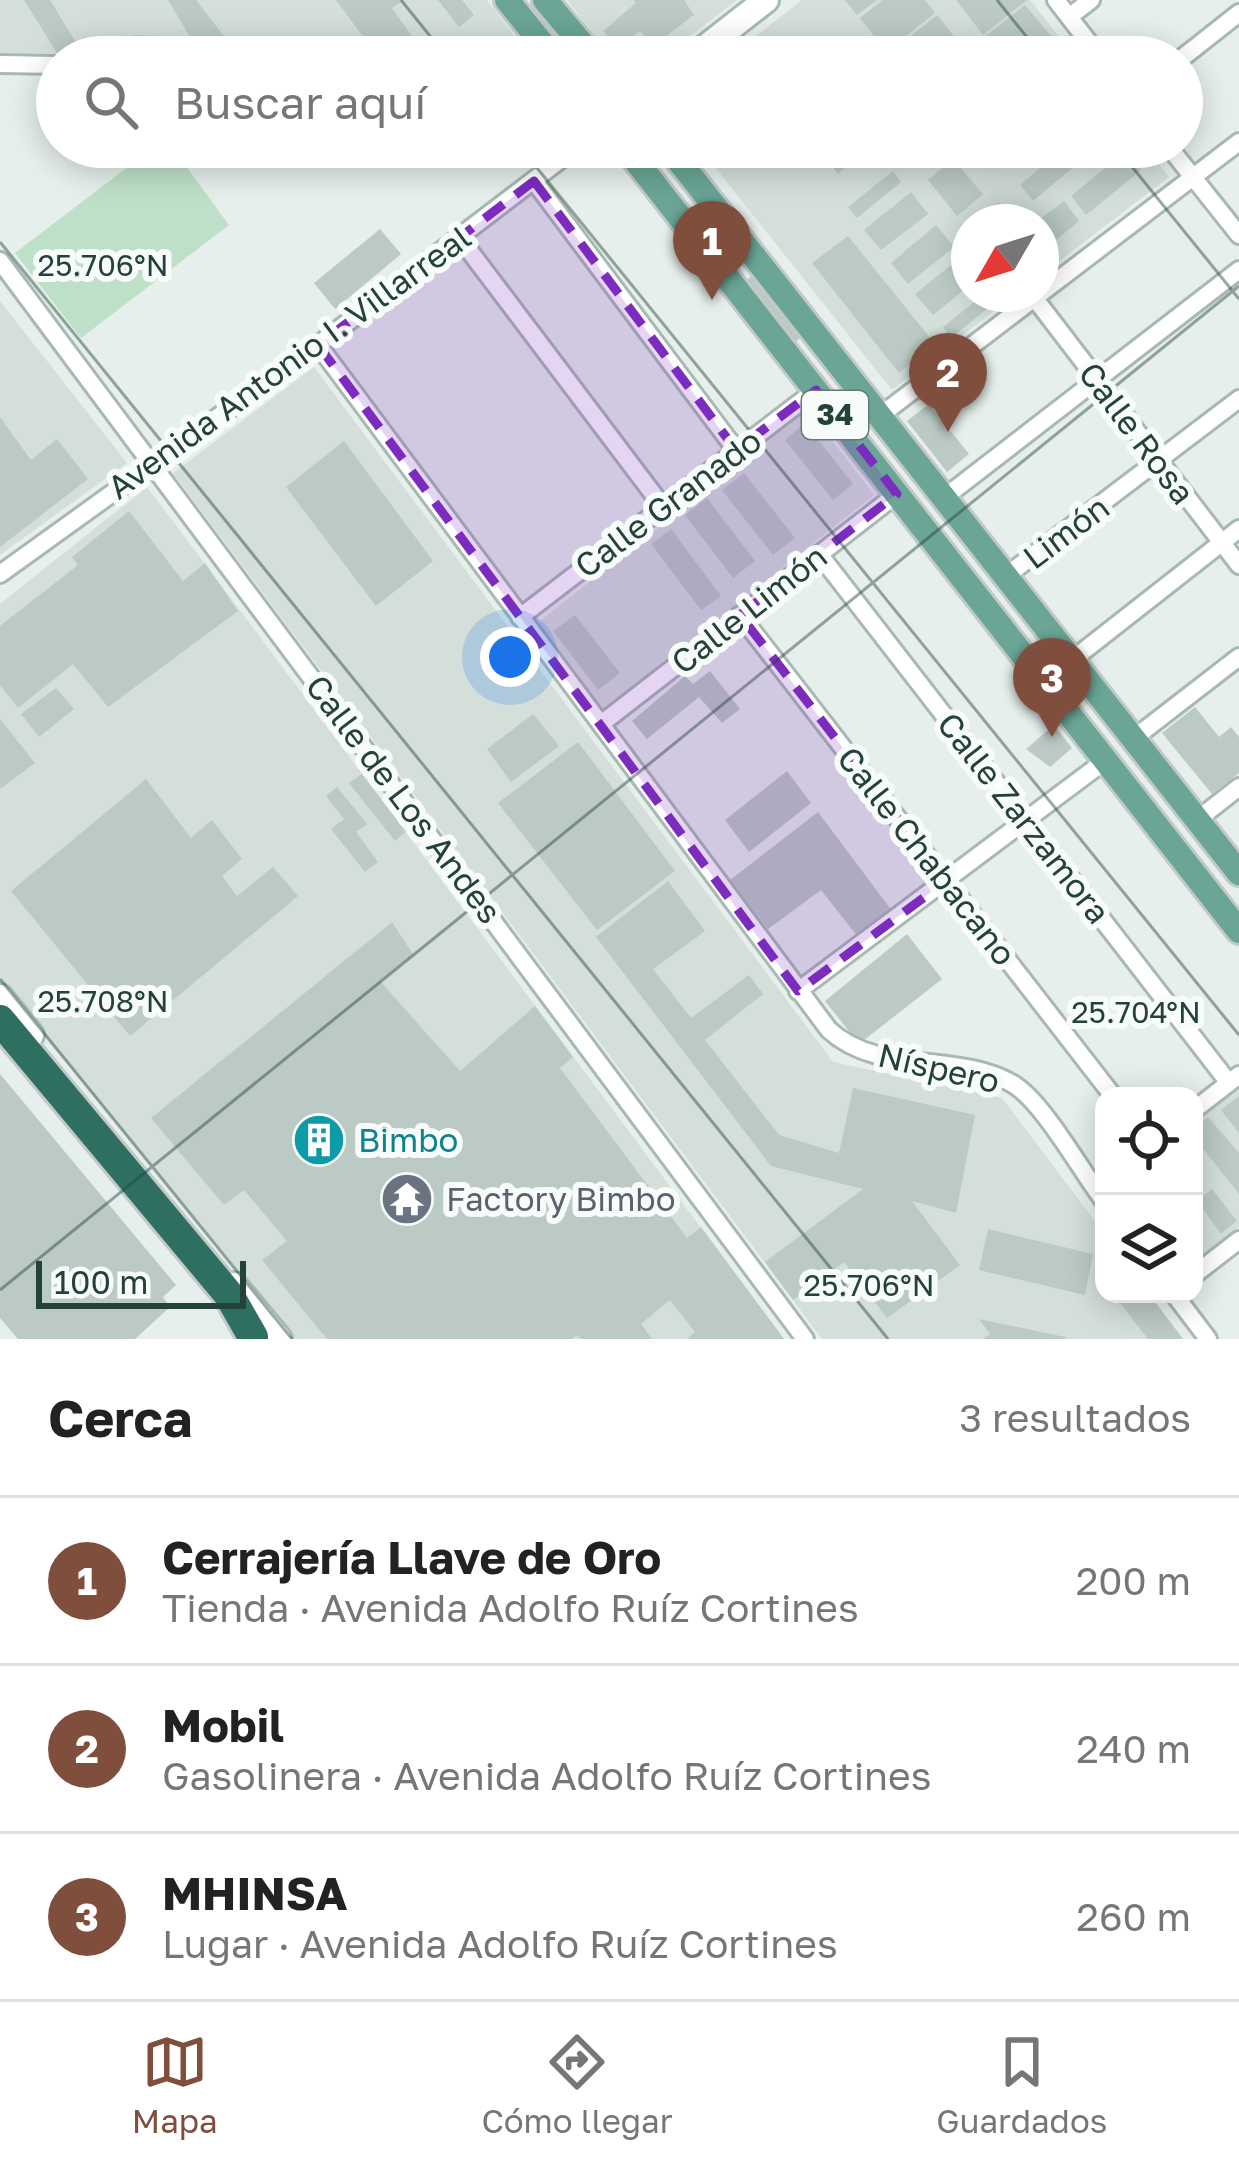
<!DOCTYPE html>
<html lang="es">
<head>
<meta charset="utf-8">
<style>
	:root { --surface:#fff; --page:#f6f6f6; --text:#222; --muted:#767676; --line:#e0e0e0; --accent:#804e3d }
	body { margin:0; font-family:"Golos Text",sans-serif; background:var(--page); color:var(--text) }
	.controls { position:absolute; right:36px; bottom:36px; display:grid; overflow:hidden; border-radius:24px; box-shadow:0 6px 30px #0003 }
	.controls button { width:108px; height:108px; display:grid; place-items:center; padding:0; border:0; border-bottom:3px solid var(--line); background:var(--surface); color:var(--text); font:60px sans-serif }
	.compass { position:absolute; left:951px; top:204px; width:108px; height:108px; border-radius:50%; background:var(--surface); box-shadow:0 6px 30px #0003; rotate:231deg }
	.scale { position:absolute; left:36px; bottom:30px; width:210px; box-sizing:border-box; padding-left:12px; border:6px solid #24423a; border-top:0; font-size:33px; line-height:42px; white-space:nowrap; color:#24423a; -webkit-text-stroke:9px #f7fbf9; paint-order:stroke }
	.you { position:absolute; left:510px; top:657px; width:42px; height:42px; margin:-30px; border:9px solid #fff; border-radius:50%; background:#1a73e8; box-shadow:0 0 0 18px #1a73e833 }
	.badge { display:grid; place-items:center; width:78px; height:78px; border-radius:50%; background:var(--accent); color:#fff; font-size:39px; font-weight:700 }
	.pin { position:absolute; translate:-50% -99px; filter:drop-shadow(0 3px 6px #0008) }
	.pin::after { content:''; position:absolute; top:63px; width:42px; height:36px; background:inherit; clip-path:polygon(0 0,100% 0,50% 100%) }
	.list { margin:0; padding:0; list-style:none }
	h2 { display:flex; justify-content:space-between; align-items:center; height:156px; margin:0; padding:0 48px; font-size:51px }
	h2 small { font-size:39px; font-weight:400; color:var(--muted) }
	.list li { display:grid; grid-template-columns:78px 1fr auto; gap:36px; align-items:center; box-sizing:border-box; height:168px; padding:0 48px; border-top:3px solid var(--line) }
	.list b { display:block; font-size:45px; white-space:nowrap }
	.list p { margin:0; font-size:39px; white-space:nowrap; color:var(--muted) }
	.list em { font-size:39px; font-style:normal; color:var(--muted) }
	.icon { flex:none; width:66px; height:66px; fill:none; stroke:currentColor; stroke-width:2; stroke-linecap:round; stroke-linejoin:round }
	.map { position:relative; flex:none; width:1239px; height:1339px; overflow:hidden }
	.search { position:absolute; background:var(--surface); box-shadow:0 6px 30px #0003; left:36px; right:36px; top:36px; height:132px; display:flex; align-items:center; gap:30px; box-sizing:border-box; padding:0 42px; border-radius:66px; color:var(--muted); font-size:45px }
	.sheet { height:660px; background:var(--surface) }
	nav { display:flex; justify-content:space-around; align-items:center; box-sizing:border-box; height:168px; border-top:3px solid var(--line); background:var(--surface); font-size:33px; color:var(--muted) }
	nav a { display:grid; justify-items:center; gap:6px }
	nav .on { color:var(--accent) }
	.map>svg:first-child { display:block }
	.built { fill:#d4dfda }
	.green { fill:#bfe0c8 }
	.building { fill:#bbcac4 }
	.lines { fill:none; stroke-linecap:round; stroke-linejoin:round }
	.street-casing { stroke:#a8b8b2; stroke-width:22 }
	.secondary-casing { stroke:#a4bbb3; stroke-width:30 }
	.primary-casing { stroke:#c2cac8; stroke-width:30 }
	.highway-casing { stroke:#c2cac8; stroke-width:36 }
	.street { stroke:#fff; stroke-width:16 }
	.secondary { stroke:#fff; stroke-width:24 }
	.primary { stroke:#6aa596; stroke-width:24 }
	.highway { stroke:#2f6f62; stroke-width:30 }
	.marked { fill:#7b2cbf; fill-opacity:0.2; stroke:#7b2cbf; stroke-width:9; stroke-dasharray:24 15; stroke-linejoin:round }
	.ticks { fill:none; stroke:#24423a; stroke-width:3; stroke-opacity:0.45 }
	.labels { text-anchor:middle; stroke-width:12; stroke-linejoin:round; paint-order:stroke }
	.shield { fill:#f7fbf9; stroke:#637a73; stroke-width:3 }
	.shield-label { font-size:30px; font-weight:bold; fill:#24423a }
	.street-label { font-size:33px; fill:#24423a; stroke:#f7fbf9 }
	.culture-label { font-size:33px; fill:#0d838f; stroke:#f7fbf9; text-anchor:start }
	.worship-label { font-size:33px; fill:#5b616d; stroke:#f7fbf9; text-anchor:start }
	.ticks-label { font-size:30px; text-anchor:middle; fill:#24423a; stroke:#f7fbf9; stroke-width:12; stroke-linejoin:round; paint-order:stroke }
</style>
</head>
<body>
<div class="map">
<svg width="1239" height="1339" viewBox="0 0 1239 1339">
	<rect width="100%" height="100%" fill="#e6efeb"/>
	<!-- built -->
	<path class="built" d="M0 0H487L531 57 0 53Z
		M567 0H737L663 57H611Z
		M802 0H1030L1075 57H729Z
		M699 147H1145L1169 177 1041 275V222H969V294H1016L892 390Z
		M0 301 127 463 0 555Z
		M314 367 833 1062 1002 1098 1104 1233V1294H1149L1183 1339H822L173 473Z
		M808 409 874 495 601 711 535 625Z
		M147 487 242 613 784 1339H295L0 982V604Z
		M1239 1088V1227L1194 1262V1124Z"/>
	<!-- green -->
	<path class="green" d="M154 147H172L229 225 81 338 15 253Z"/>
	<!-- building -->
	<path class="building" d="M24 0H50L83 54 57 53Z
		M168 0H196L240 57H121L132 35 190 37Z
		M336 0H403L392 8 427 57H378Z
		M438 0H462L474 15 459 27Z
		M633 0H684L694 15 653 46 640 31 618 48 603 31 636 3Z
		M845 0H877L857 15Z
		M883 0H925L935 13 886 52 860 18Z
		M956 0H1027L983 35Z
		M1025 5 1052 37 1029 57H999L984 37Z
		M937 15 965 50 957 57H892L889 53Z
		M1054 39 1068 57H1033Z
		M817 147H856L850 152 855 159 838 174Z
		M1064 147H1073L1083 159 1033 201 1020 185Z
		M1126 151 1141 170 1086 215 1071 196Z
		M953 159 983 194 957 216 928 180Z
		M893 171 901 182 857 218 848 207Z
		M911 192 928 214 881 250 864 230Z
		M1064 201 1079 221 1055 241 1036 222Z
		M998 202 1014 222H974Z
		M936 225 954 247 908 284 891 263Z
		M380 229 401 254 335 309 314 283Z
		M848 236 935 344 899 373 812 263Z
		M961 257 969 267V286L933 315 915 294Z
		M757 272 805 334 789 347 740 285Z
		M984 294 997 301 951 338 943 327Z
		M929 404 969 454 947 472 907 421Z
		M0 417 31 460 57 439 88 479 0 547Z
		M805 423 853 484 833 500 785 440Z
		M344 441 433 561 376 606 286 487Z
		M744 473 795 538 773 555 722 490Z
		M707 498 755 561 733 578 685 515Z
		M129 511 183 581 205 563 238 611 108 707 73 664 18 708 0 685V626L78 565 72 557Z
		M671 529 721 596 701 610 651 544Z
		M575 615 620 673 598 690 553 631Z
		M710 671 740 709 722 723 699 697 647 739 632 721 685 676 693 684Z
		M56 688 74 709 39 737 21 714Z
		M1195 707 1219 737 1231 727 1239 737V773L1212 794 1162 733Z
		M533 714 559 746 511 782 487 749Z
		M0 719 35 763 0 789Z
		M1054 725 1072 748 1050 767 1026 749Z
		M578 742 675 871 597 930 498 803Z
		M787 771 811 803 749 852 725 820Z
		M362 774 406 832 395 841 349 783Z
		M146 779 191 838 212 820 242 859 222 876 237 896 273 867 298 896 130 1036 11 891Z
		M337 787 367 824 356 832 378 862 365 872 331 829 344 819 326 796Z
		M818 812 892 911 858 937 821 890 768 929 730 880Z
		M668 881 705 931 653 969 691 1018 749 975 763 994 705 1040 779 1135 839 1153 853 1088 975 1115 956 1213 912 1201 960 1265 887 1318 844 1262 793 1300 765 1262 863 1189 771 1166 596 937Z
		M392 922 413 954 380 981 460 1071 535 1006 573 1057 560 1068 687 1238 701 1227 784 1339H687L695 1332 670 1300 641 1324 652 1339H581L577 1335 572 1339H327L262 1260 287 1241 244 1190 224 1205 151 1118Z
		M907 934 942 979 859 1044 825 1001Z
		M0 1074 176 1285 163 1297 170 1307 135 1339H18L0 1318Z
		M1239 1096V1133L1221 1110Z
		M1208 1117 1239 1153V1194L1194 1137V1129Z
		M1212 1189 1237 1221 1221 1234 1197 1201Z
		M988 1229 1093 1254 1085 1295 979 1270Z
		M1113 1294H1149L1183 1339H1148Z
		M979 1319 1065 1337V1339H983L990 1334Z"/>
	<g class="lines">
		<!-- street casing -->
		<g class="street-casing">
			<path id="street" d="M1056 0 1100 57
				M1069 17 1091 0
				M1182 58 1239 13
				M0 64 57 65
				M1169 147 1239 235
				M534 181 736 450
				M459 237 663 507
				M0 261 805 1339
				M1036 300 1239 565
				M318 345 829 1030C879 1076 957 1051 1013 1084 1044 1103 1081 1171 1104 1201
				M881 415 1239 142
				M945 497 1239 270
				M819 554 1229 1083
				M0 574 318 345 577 147
				M1006 576 1239 399
				M740 615 1113 1096
				M520 617 816 390
				M1072 660 1239 529
				M601 724 897 494
				M1133 739 1239 657
				M1197 820 1239 787
				M798 991 1106 760
				M1194 1110 1239 1075
				M1194 1275 1239 1240
				M1174 1294 1208 1339"/>
		</g>
		<!-- secondary casing -->
		<g class="secondary-casing">
			<path id="secondary" d="M693 57 766 0
				M0 997 31 1035
				M234 1285 279 1339"/>
		</g>
		<!-- primary casing -->
		<g class="primary-casing">
			<path id="primary" d="M507 0 553 57
				M545 0 593 57
				M625 147 1239 931
				M668 147 1239 873"/>
		</g>
		<!-- highway casing -->
		<g class="highway-casing">
			<path id="highway" d="M0 1020 229 1295 253 1337"/>
		</g>
		<!-- street -->
		<use href="#street" class="street"/>
		<!-- secondary -->
		<use href="#secondary" class="secondary"/>
		<!-- primary -->
		<use href="#primary" class="primary"/>
		<!-- highway -->
		<use href="#highway" class="highway"/>
	</g>
	<!-- marked area -->
	<path class="marked" d="M534 181 736 450 816 390 897 494 740 615 946 881 798 991 318 345Z"/>
	<!-- ticks -->
	<path class="ticks" d="M401 0 447 57M997 0 1043 57M520 147 1239 1035M1116 147 1239 299M0 242 888 1339M0 979 292 1339M0 1290 1239 286"/>
	<!-- icons -->
	<defs>
		<g id="building-disc" transform="scale(2.7)"><circle r="9.5" fill="#0f9aa8" stroke="#f7fbf9"/><path d="M-4-6H4V6H1V3H-1V6H-4ZM-2.5-4.3h1.7v1.8h-1.7ZM.8-4.3h1.7v1.8H.8ZM-2.5-1h1.7V.8h-1.7ZM.8-1h1.7V.8H.8Z" fill="#fff"/></g>
		<g id="temple-disc" transform="scale(2.7)"><circle r="9.5" fill="#6b7280" stroke="#f7fbf9"/><path d="M0-6L5-2H3V0L6.5 2.5H4V6H1.5V3h-3V6H-4V2.5H-6.5L-3 0V-2H-5Z" fill="#fff"/></g>
	</defs>
	<g fill-rule="evenodd">
		<use href="#building-disc" x="319" y="1140"/>
		<use href="#temple-disc" x="407" y="1199"/>
	</g>
	<g class="labels">
		<!-- shield labels -->
		<rect class="shield" x="802" y="391" width="66" height="48" rx="9"/>
		<g class="shield-label">
			<text x="835" y="425">34</text>
		</g>
		<!-- street labels -->
		<g class="street-label">
			<text transform="translate(289 362) rotate(-36)" y="12">Avenida Antonio I. Villarreal</text>
			<text transform="translate(1137 433) rotate(53)" y="12">Calle Rosa</text>
			<text transform="translate(668 503) rotate(-37)" y="12">Calle Granado</text>
			<text transform="translate(1066 532) rotate(-37)" y="12">Limón</text>
			<text transform="translate(749 609) rotate(-38)" y="12">Calle Limón</text>
			<text transform="translate(404 799) rotate(53)" y="12">Calle de Los Andes</text>
			<text transform="translate(1024 818) rotate(52)" y="12">Calle Zarzamora</text>
			<text transform="translate(927 856) rotate(52)" y="12">Calle Chabacano</text>
			<text transform="translate(939 1068) rotate(13)" y="12">Níspero</text>
		</g>
		<!-- culture labels -->
		<g class="culture-label">
			<text x="358" y="1152">Bimbo</text>
		</g>
		<!-- worship labels -->
		<g class="worship-label">
			<text x="446" y="1211">Factory Bimbo</text>
		</g>
	</g>
	<g class="ticks-label">
		<text x="103" y="276">25.706°N</text>
		<text x="103" y="1012">25.708°N</text>
		<text x="1136" y="1023">25.704°N</text>
		<text x="869" y="1296">25.706°N</text>
	</g>
</svg>
<div class="controls">
<button><svg class="icon" aria-label="locate" viewBox="0 0 24 24"><circle cx="12" cy="12" r="6"/><path d="M12 2v4M12 18v4M2 12h4M18 12h4"/></svg></button>
<button><svg class="icon" aria-label="layers" viewBox="0 0 24 24"><path d="M12 4l9 5-9 5-9-5zM3 14l9 5 9-5"/></svg></button>
</div>
<svg class="compass" viewBox="-18 -18 36 36"><path d="M0-13l5 13h-10z" fill="#e53935"/><path d="M0 13l5-13h-10z" fill="#767676"/></svg>
<div class="scale">100 m</div>
<div class="you"></div>
<div class="pin badge" style="left:712px;top:300px">1</div>
<div class="pin badge" style="left:948px;top:432px">2</div>
<div class="pin badge" style="left:1052px;top:737px">3</div>
<div class="search"><svg class="icon" aria-label="search" viewBox="0 0 24 24"><circle cx="10" cy="10" r="6"/><path d="M15 15l6 6"/></svg>Buscar aquí</div>
</div>
<section class="sheet">
<h2>Cerca<small>3 resultados</small></h2>
<ul class="list">
<li><span class="badge">1</span><div><b>Cerrajería Llave de Oro</b><p>Tienda · Avenida Adolfo Ruíz Cortines</p></div><em>200 m</em></li>
<li><span class="badge">2</span><div><b>Mobil</b><p>Gasolinera · Avenida Adolfo Ruíz Cortines</p></div><em>240 m</em></li>
<li><span class="badge">3</span><div><b>MHINSA</b><p>Lugar · Avenida Adolfo Ruíz Cortines</p></div><em>260 m</em></li>
</ul>
</section>
<nav>
<a class="on"><svg class="icon" aria-label="map" viewBox="0 0 24 24"><path d="M3 6l6-2 6 2 6-2v14l-6 2-6-2-6 2zM9 4v14M15 6v14"/></svg>Mapa</a>
<a><svg class="icon" aria-label="directions" viewBox="0 0 24 24"><path d="M12 3l9 9-9 9-9-9zM9 14v-3h6M13 9l2 2-2 2"/></svg>Cómo llegar</a>
<a><svg class="icon" aria-label="saved" viewBox="0 0 24 24"><path d="M7 4h10v16l-5-4-5 4z"/></svg>Guardados</a>
</nav>
</body>
</html>
